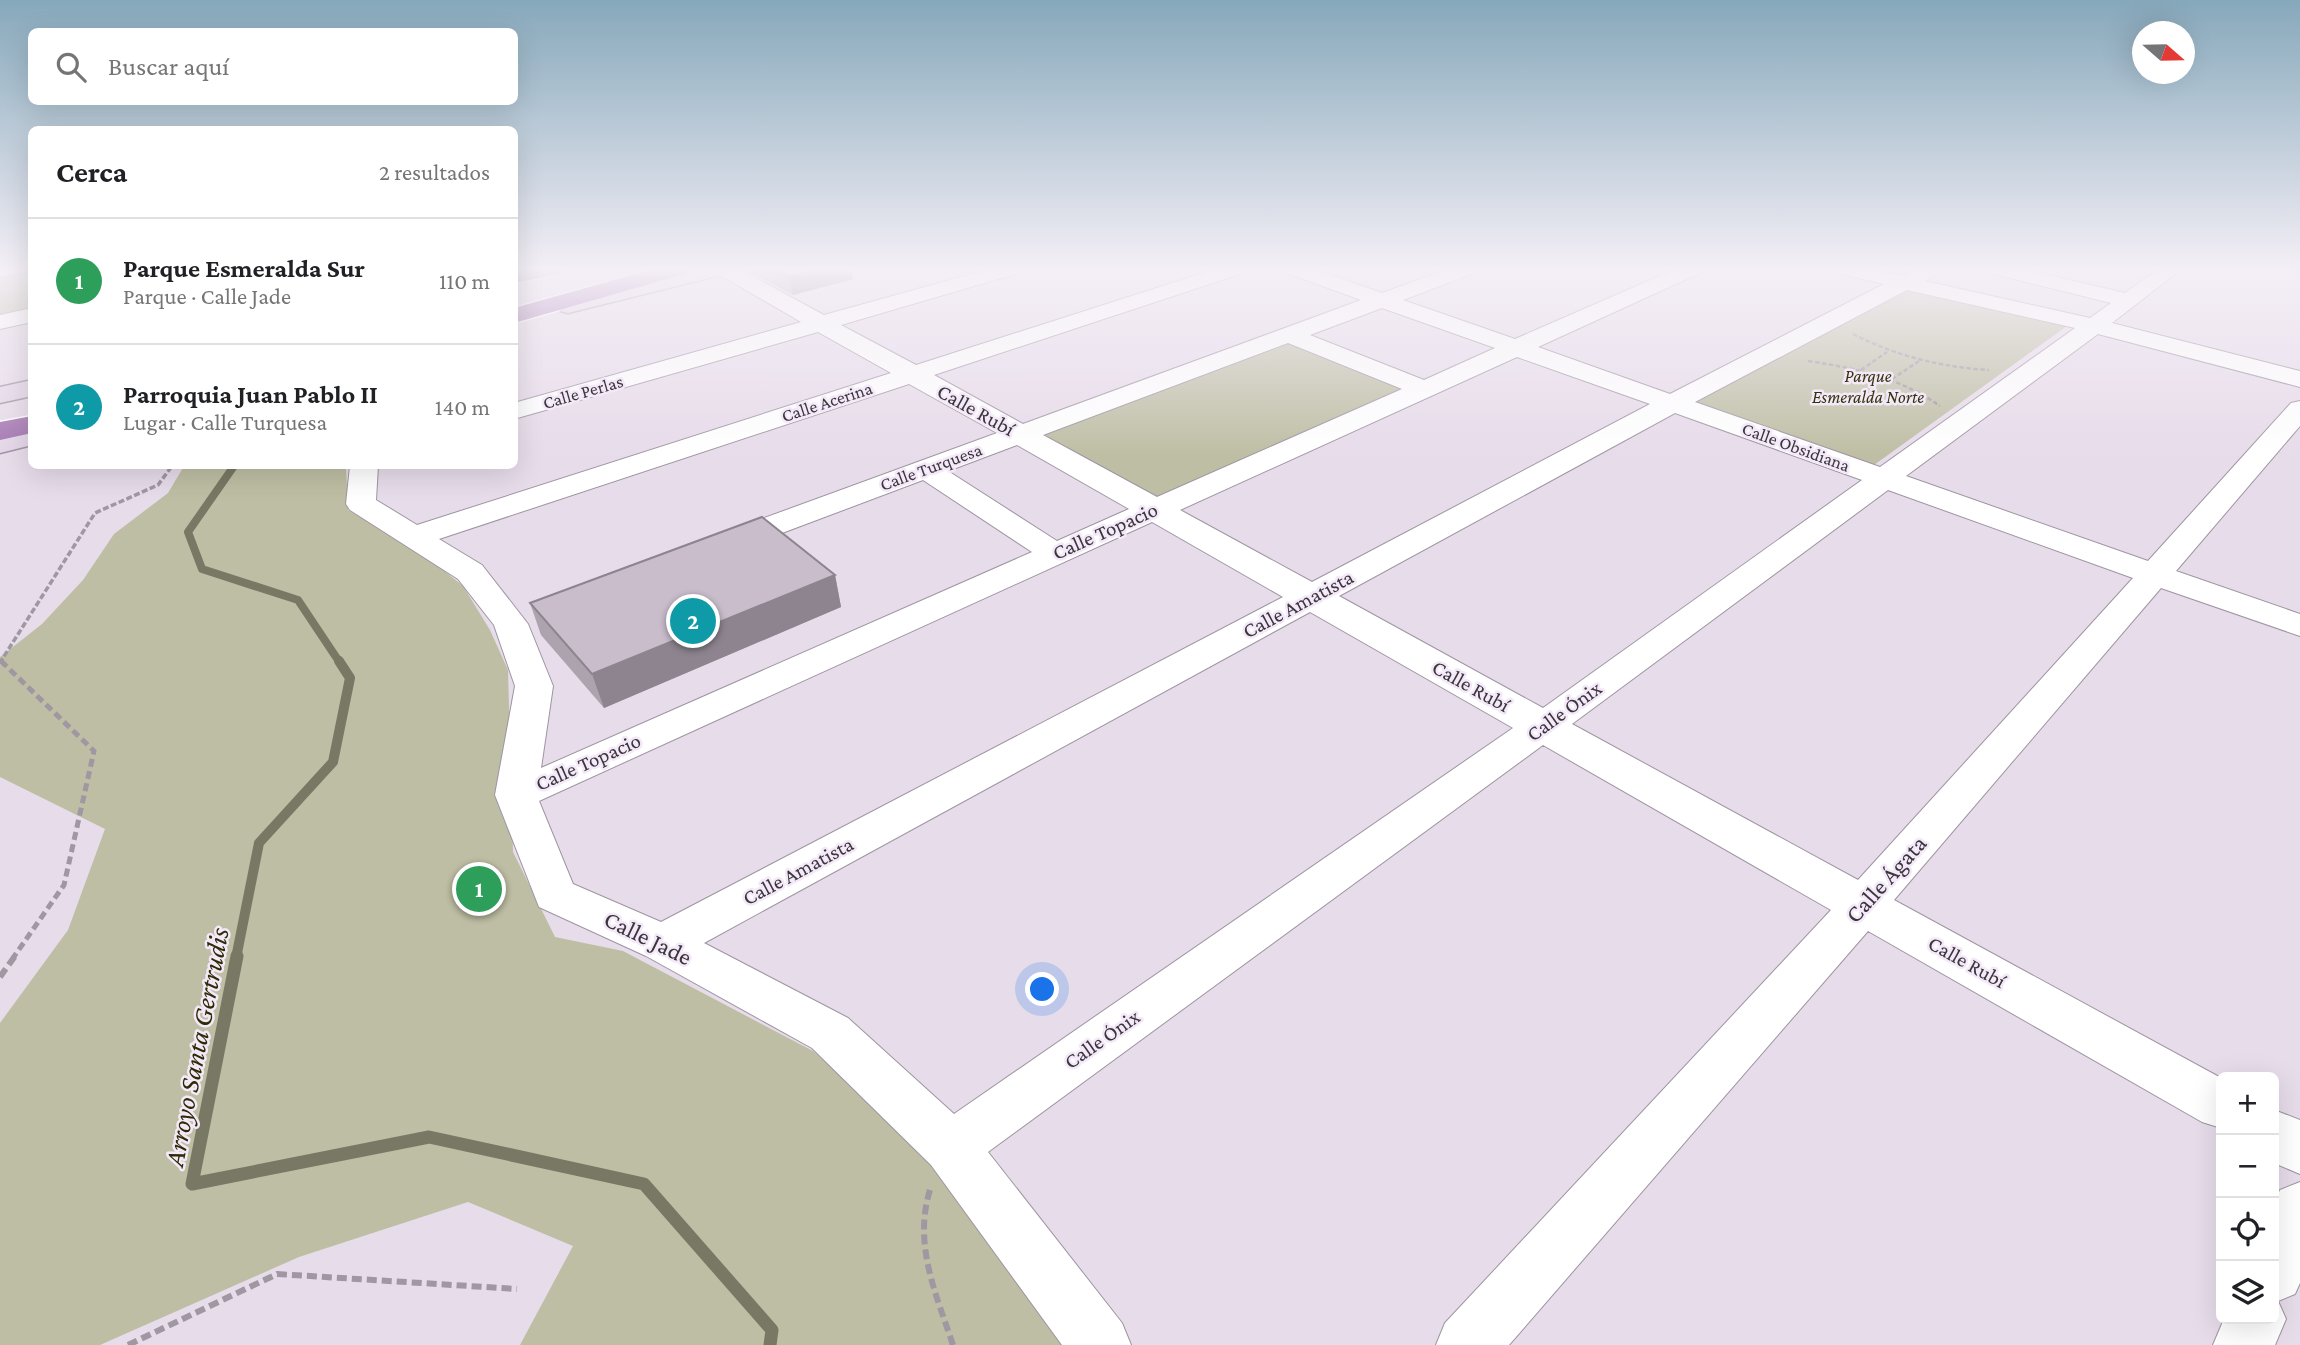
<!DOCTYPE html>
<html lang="es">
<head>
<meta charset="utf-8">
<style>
	:root { --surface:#fff; --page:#f2f2f2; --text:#202124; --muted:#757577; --line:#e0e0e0; --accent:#0b8043 }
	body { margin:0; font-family:"Crimson Pro",serif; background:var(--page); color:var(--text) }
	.controls { position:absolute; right:21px; bottom:21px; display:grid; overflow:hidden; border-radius:10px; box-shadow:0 7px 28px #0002 }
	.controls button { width:63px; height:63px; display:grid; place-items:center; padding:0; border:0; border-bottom:2px solid var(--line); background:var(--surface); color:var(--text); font:35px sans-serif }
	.compass { position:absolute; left:2132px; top:21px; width:63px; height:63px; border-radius:50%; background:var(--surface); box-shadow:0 7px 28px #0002; rotate:110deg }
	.you { position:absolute; left:1043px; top:990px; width:24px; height:24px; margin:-18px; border:5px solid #fff; border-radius:50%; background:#1a73e8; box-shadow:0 0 0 10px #1a73e833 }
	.badge { display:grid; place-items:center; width:46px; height:46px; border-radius:50%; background:var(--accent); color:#fff; font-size:23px; font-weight:700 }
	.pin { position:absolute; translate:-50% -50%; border:4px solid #fff; box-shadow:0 2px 7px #0006 }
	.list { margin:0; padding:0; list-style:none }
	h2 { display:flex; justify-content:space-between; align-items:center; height:91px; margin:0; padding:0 28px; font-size:30px }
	h2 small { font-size:23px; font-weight:400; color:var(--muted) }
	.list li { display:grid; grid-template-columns:46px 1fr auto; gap:21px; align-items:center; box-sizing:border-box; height:126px; padding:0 28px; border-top:2px solid var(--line) }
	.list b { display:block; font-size:26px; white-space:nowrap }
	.list p { margin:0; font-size:23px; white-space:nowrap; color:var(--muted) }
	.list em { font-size:23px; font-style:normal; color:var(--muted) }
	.icon { flex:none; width:38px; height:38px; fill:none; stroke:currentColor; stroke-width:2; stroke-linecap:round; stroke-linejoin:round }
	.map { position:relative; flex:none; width:2300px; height:1345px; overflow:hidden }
	.search { position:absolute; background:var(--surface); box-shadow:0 7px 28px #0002; left:28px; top:28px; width:490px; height:77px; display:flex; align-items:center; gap:18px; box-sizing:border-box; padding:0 24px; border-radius:10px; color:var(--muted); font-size:26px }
	.panel { position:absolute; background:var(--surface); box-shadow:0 7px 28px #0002; left:28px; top:126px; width:490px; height:343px; border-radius:10px }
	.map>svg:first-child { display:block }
	.green { fill:#bebea4 }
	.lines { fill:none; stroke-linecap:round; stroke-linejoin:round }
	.stream-far2 { stroke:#797865; stroke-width:8 }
	.stream-far1 { stroke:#797865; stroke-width:10 }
	.stream { stroke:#797865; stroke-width:13 }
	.street-casing { stroke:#9f94a2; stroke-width:2 }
	.secondary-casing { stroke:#9f94a2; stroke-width:3 }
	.highway-casing { stroke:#fff; stroke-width:3 }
	.path-far3 { stroke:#9f97a2; stroke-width:2.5; stroke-dasharray:4.5 2.5; stroke-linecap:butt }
	.path-far2 { stroke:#9f97a2; stroke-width:3.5; stroke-dasharray:6 2.5; stroke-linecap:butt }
	.path-far1 { stroke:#9f97a2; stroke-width:5; stroke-dasharray:8 4.5; stroke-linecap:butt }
	.path { stroke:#9f97a2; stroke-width:6; stroke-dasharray:10 5; stroke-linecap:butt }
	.street { fill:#fff; fill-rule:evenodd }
	.secondary { fill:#e4d6e8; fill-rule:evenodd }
	.highway { fill:#a477b1; fill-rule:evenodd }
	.wall { fill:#ada3af }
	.shaded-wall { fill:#8d848f }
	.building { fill:#c9bdcc; stroke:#8d848f; stroke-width:2 }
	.labels { text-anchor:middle; stroke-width:5; stroke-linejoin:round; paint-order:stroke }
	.far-park-label { font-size:18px; font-style:italic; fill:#33320a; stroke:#f4e9f8 }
	.far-street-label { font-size:18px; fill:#3a363c; stroke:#f4e9f8 }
	.street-label { font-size:21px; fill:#3a363c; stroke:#f4e9f8 }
	.near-street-label { font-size:24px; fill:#3a363c; stroke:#f4e9f8 }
	.near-water-label { font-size:28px; font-style:italic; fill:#2c2b03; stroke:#f4e9f8 }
</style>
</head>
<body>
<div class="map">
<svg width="2300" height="1345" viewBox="0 0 2300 1345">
	<rect width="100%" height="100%" fill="#e7dcea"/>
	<!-- green -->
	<path class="green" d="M31 268V309L0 316V274Z
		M1910 287 2067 326 1874 465 1695 402Z
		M1291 342 1407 389 1157 498 1044 435Z
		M184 466H346L348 510 422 553 463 586 490 630 508 670 513 852 555 937 623 951 813 1051 934 1160 1070 1345H520L573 1246 468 1202 299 1257 100 1345H0V1023L68 930 105 829 0 777V657L42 624 83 580 114 534 168 493Z"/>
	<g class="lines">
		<!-- stream-far2 -->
		<path class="stream-far2" d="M234 466 188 532 202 569 298 600 340 663"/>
		<!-- stream-far1 -->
		<path class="stream-far1" d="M236 958 259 843 333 762 350 678 339 661"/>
		<!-- stream -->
		<path class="stream" d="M237 956 192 1184 429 1137 644 1184 772 1330 770 1345"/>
		<!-- street casing -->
		<g class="street-casing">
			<path id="street" d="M0 268H28L25 272 0 277Z
				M712 268H737L824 315 993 268H1025L1022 272 841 325 916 365 1219 268H1249L1246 272 934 375 1023 424 1361 300 1284 272 1281 268H1310L1382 293 1451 268H1480L1477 272 1403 300 1515 339 1678 268H1705L1702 272 1538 347 1670 394 1884 284 1833 272 1830 268H1867L1902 276 1918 268H1944L1941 272 1925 281 2090 318 2111 303 1986 272 1983 268H2018L2125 293 2160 268H2183L2112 323 2300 371V387L2098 334 1906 476 2148 561 2291 403 2300 401V426L2176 571 2300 614V636L2161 588 1894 900 2221 1078V1128L2202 1122 1868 931 1509 1345H1436L1445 1323 1831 910 1543 745 988 1152 1122 1323 1131 1345H1062L931 1165 812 1048 646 956 539 907 495 795 515 686 494 625 458 579 350 510 346 504 350 466H378L376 500 417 525 891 373 818 332 514 419V403L801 322 715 272ZM1907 290 2075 328 1880 467 1695 402ZM1382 308 1495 348 1424 380 1310 335ZM1288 343 1402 389 1157 497 1043 435ZM1517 357 1650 404 1312 582 1180 510ZM909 384 997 433 715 536 710 543 715 550 726 553 737 550 923 480 1032 552 541 768 553 686 528 624 482 565 439 539ZM1675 413 1862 480 1543 708 1339 596ZM1017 445 1129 509 1057 541 948 471ZM1888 490 2133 578 1858 880 1572 724ZM1152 522 1283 597 661 922 573 884 539 801ZM1310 612 1513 728 954 1114 848 1018 704 943Z
				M32 308V322L0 329V315Z
				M2274 1110 2300 1120V1174L2274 1163Z
				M2300 1182V1283L2295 1294 2278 1301 2286 1319 2275 1345H2213L2224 1319H2274V1203L2280 1190Z"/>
		</g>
		<!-- secondary casing -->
		<g class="secondary-casing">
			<path id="secondary" d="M696 268H732L729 273 568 313 560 311 556 306 560 301Z
				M32 380V396L0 403V387Z
				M32 427V445L0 453V435Z"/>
		</g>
		<!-- highway casing -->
		<g class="highway-casing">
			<path id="highway" d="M523 268H568L565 273 514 283V269Z
				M657 268H691L688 273 514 323V308Z
				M32 416V433L0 440V422Z"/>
		</g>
		<!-- path-far3 -->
		<path class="path-far3" d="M1853 334C1896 356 1941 367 1989 370
			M1808 361C1856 368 1900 378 1940 406
			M1861 370 1887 352
			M1892 379 1919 361"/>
		<!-- path-far2 -->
		<path class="path-far2" d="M3 663 1 661 95 513 158 485 172 466"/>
		<!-- path-far1 -->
		<path class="path-far1" d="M1 661 94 751 64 885 13 958"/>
		<!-- path -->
		<path class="path" d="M0 977 15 956
			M930 1190C913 1244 936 1294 953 1345
			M128 1345 277 1274 517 1289"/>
		<!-- street -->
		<use href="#street" class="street"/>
		<!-- secondary -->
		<use href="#secondary" class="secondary"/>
		<!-- highway -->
		<use href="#highway" class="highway"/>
	</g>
	<!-- wall -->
	<path class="wall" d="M749 268H851L853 279 793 295 750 272Z
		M835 575 841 607 604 708 541 635 530 603Z"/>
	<!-- shaded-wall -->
	<path class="shaded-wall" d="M824 268H851L853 279 793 295 789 277Z
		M835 575 841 607 604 708 592 674Z"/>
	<!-- building -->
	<path class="building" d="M772 268H824L789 277Z
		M762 517 835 575 592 674 530 603Z"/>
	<!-- sky -->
	<linearGradient id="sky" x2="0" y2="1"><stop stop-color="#86a8bb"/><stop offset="0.59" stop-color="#f4eff6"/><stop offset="1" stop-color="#f4eff6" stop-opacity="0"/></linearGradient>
	<rect width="2300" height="456" fill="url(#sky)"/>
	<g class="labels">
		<!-- far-park labels -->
		<g class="far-park-label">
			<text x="1868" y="382">Parque<tspan x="1868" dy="21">Esmeralda Norte</tspan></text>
		</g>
		<!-- far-street labels -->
		<g class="far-street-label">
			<text transform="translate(583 392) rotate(-16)" y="6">Calle Perlas</text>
			<text transform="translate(827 402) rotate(-18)" y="6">Calle Acerina</text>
			<text transform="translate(1796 447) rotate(20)" y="6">Calle Obsidiana</text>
			<text transform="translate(931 467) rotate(-20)" y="6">Calle Turquesa</text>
		</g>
		<!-- street labels -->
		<g class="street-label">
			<text transform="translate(976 410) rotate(29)" y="7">Calle Rubí</text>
			<text transform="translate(1105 531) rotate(-24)" y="7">Calle Topacio</text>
			<text transform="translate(1298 604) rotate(-28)" y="7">Calle Amatista</text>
			<text transform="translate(1471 686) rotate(29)" y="7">Calle Rubí</text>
			<text transform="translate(1564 711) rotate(-36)" y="7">Calle Ónix</text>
			<text transform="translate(588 762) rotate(-24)" y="7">Calle Topacio</text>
			<text transform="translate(798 871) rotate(-28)" y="7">Calle Amatista</text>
			<text transform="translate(1967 962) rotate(29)" y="7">Calle Rubí</text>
			<text transform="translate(1102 1039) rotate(-35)" y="7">Calle Ónix</text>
		</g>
		<!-- near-street labels -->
		<g class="near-street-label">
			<text transform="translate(1886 879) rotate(-48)" y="8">Calle Ágata</text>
			<text transform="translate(648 938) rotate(26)" y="8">Calle Jade</text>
		</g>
		<!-- near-water labels -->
		<g class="near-water-label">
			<text transform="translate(196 1047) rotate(-79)" y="10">Arroyo Santa Gertrudis</text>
		</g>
	</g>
</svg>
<div class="controls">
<button>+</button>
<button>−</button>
<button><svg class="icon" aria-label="locate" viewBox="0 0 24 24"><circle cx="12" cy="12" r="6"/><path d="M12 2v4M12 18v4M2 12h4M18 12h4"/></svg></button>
<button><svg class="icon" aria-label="layers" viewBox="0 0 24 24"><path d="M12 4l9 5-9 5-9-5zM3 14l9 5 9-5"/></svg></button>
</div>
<svg class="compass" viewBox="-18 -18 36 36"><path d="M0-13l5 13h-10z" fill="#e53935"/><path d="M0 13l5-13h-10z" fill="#757577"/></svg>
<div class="you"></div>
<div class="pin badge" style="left:479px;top:889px;background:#2e9e5b">1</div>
<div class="pin badge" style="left:693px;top:621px;background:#0f9aa8">2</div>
<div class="search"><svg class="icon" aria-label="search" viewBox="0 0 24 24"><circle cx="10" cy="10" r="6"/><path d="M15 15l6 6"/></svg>Buscar aquí</div>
<section class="panel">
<h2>Cerca<small>2 resultados</small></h2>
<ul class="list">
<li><span class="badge" style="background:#2e9e5b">1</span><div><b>Parque Esmeralda Sur</b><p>Parque · Calle Jade</p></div><em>110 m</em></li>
<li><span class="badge" style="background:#0f9aa8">2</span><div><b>Parroquia Juan Pablo II</b><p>Lugar · Calle Turquesa</p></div><em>140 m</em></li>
</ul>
</section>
</div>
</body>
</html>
